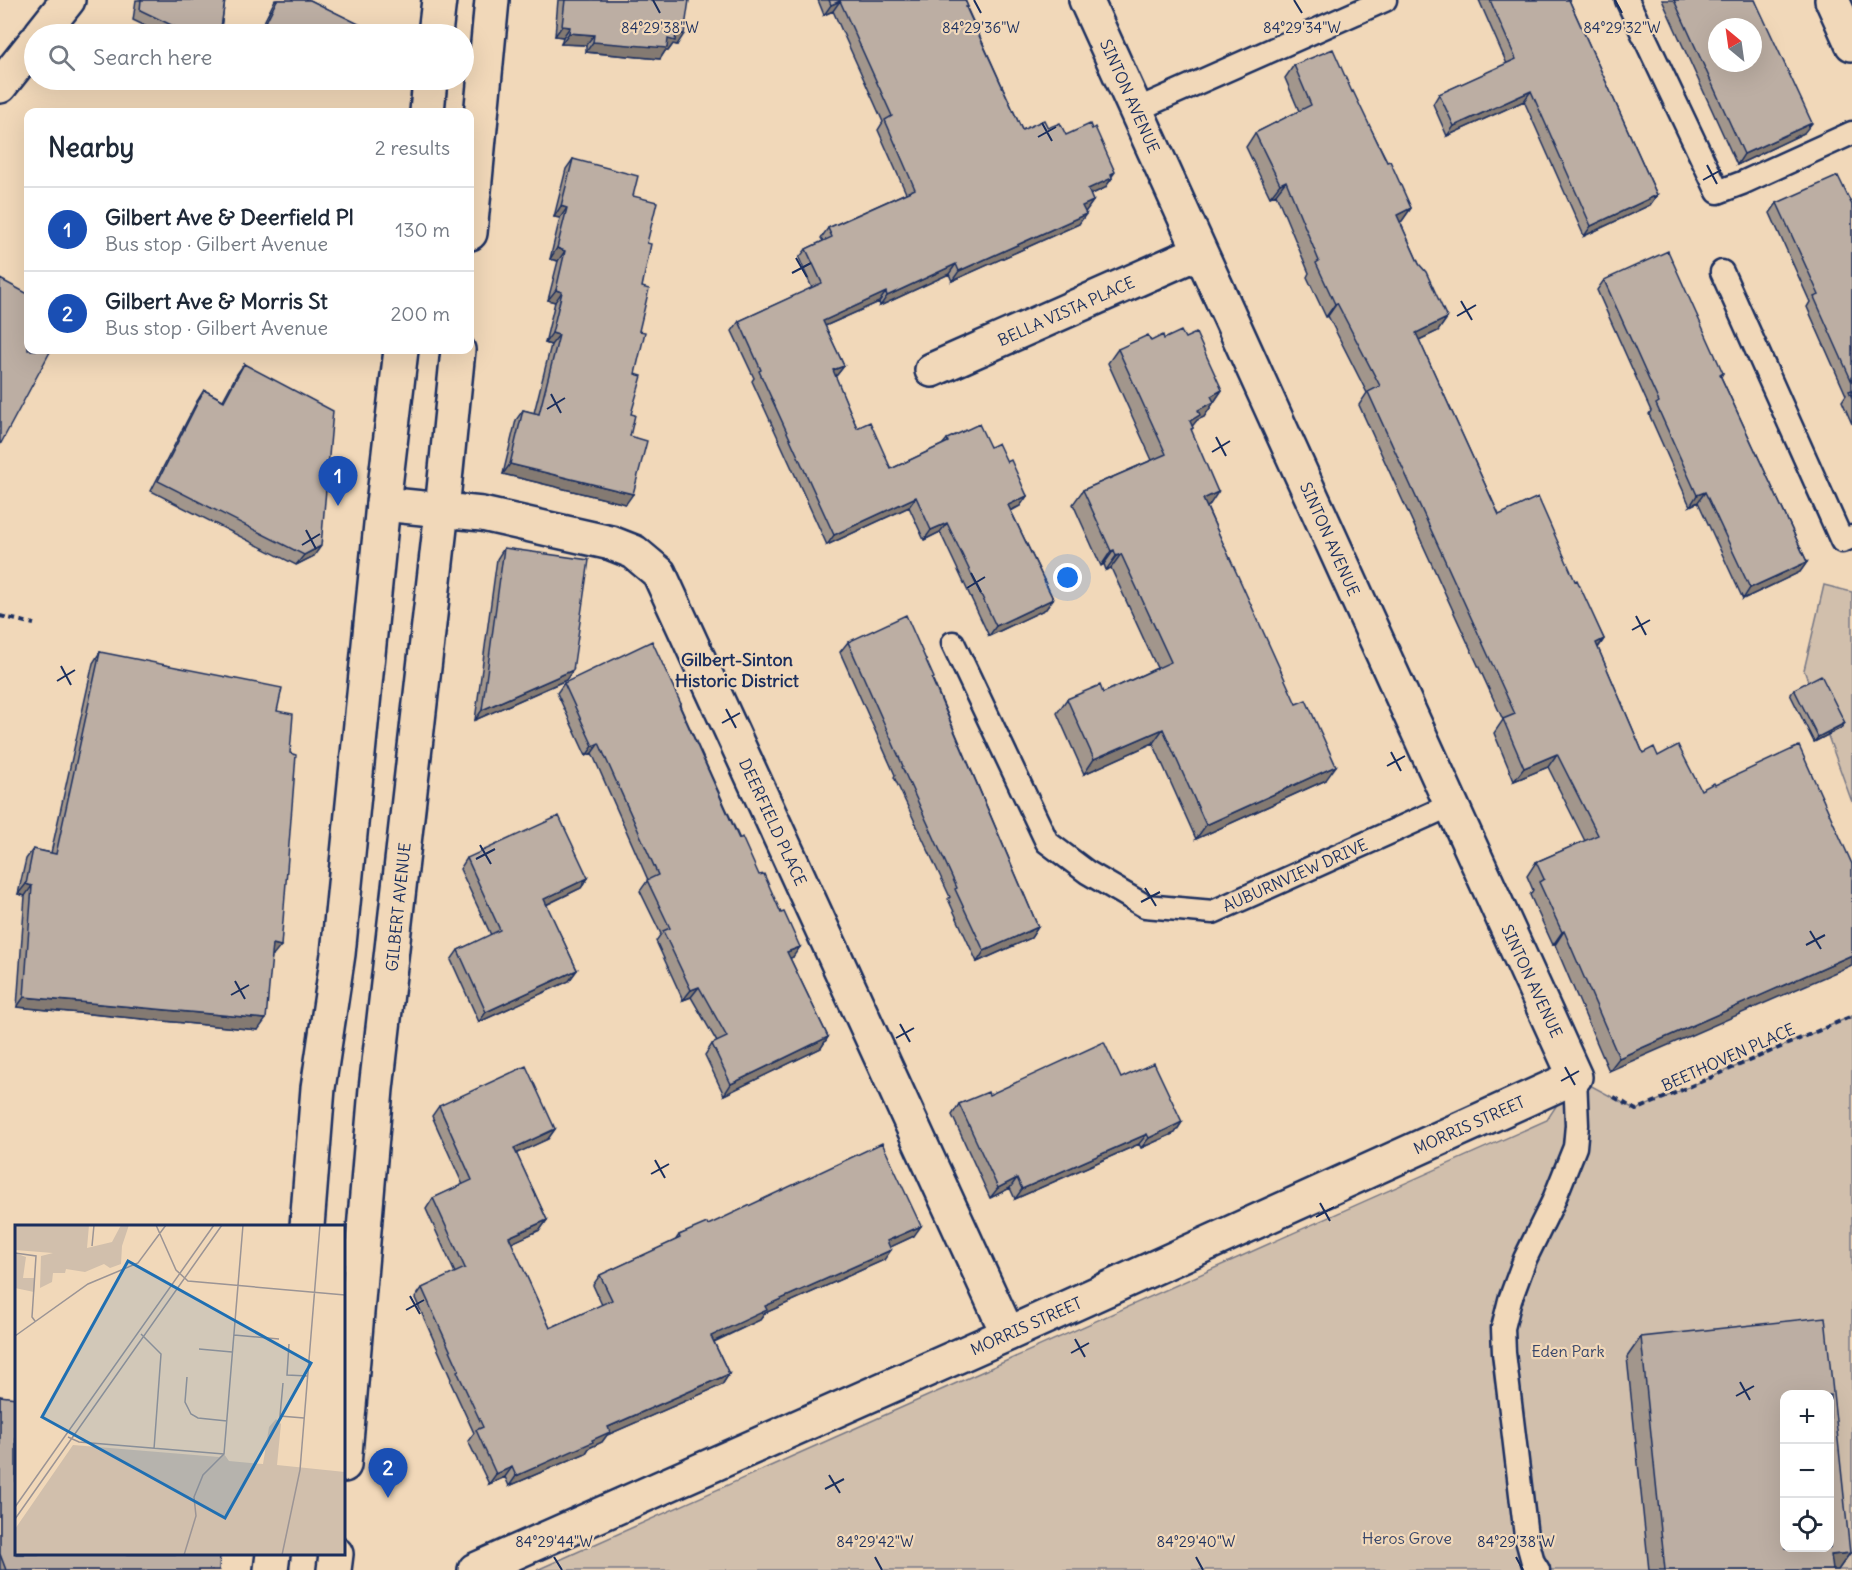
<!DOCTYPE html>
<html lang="en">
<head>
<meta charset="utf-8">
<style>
	:root { --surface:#fff; --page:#f2f2f3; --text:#1f2937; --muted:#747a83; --line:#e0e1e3; --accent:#1f6fb2 }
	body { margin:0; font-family:Delius,sans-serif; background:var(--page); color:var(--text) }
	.controls { position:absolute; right:18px; bottom:18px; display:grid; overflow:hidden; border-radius:12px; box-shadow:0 6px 24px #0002 }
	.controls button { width:54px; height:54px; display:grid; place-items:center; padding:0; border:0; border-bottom:2px solid var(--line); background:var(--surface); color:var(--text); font:30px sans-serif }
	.compass { position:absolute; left:1708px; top:18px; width:54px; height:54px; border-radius:50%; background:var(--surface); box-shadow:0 6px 24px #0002; rotate:331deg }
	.you { position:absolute; left:1068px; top:578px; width:21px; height:21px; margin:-15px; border:4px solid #fff; border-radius:50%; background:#1a73e8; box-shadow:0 0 0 9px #1a73e833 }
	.badge { display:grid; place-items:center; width:39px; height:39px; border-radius:50%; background:var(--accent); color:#fff; font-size:20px; font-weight:700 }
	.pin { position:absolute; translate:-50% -50px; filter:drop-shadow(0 2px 3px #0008) }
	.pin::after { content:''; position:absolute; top:32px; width:21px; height:18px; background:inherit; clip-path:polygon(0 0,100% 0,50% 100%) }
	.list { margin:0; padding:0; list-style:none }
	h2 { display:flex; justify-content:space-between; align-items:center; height:78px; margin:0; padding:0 24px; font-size:26px }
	h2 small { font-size:20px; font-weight:400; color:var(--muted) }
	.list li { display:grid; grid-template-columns:39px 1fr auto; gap:18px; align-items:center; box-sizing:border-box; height:84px; padding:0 24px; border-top:2px solid var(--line) }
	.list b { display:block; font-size:22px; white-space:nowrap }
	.list p { margin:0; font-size:20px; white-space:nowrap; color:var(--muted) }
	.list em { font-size:20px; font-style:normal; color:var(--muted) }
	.icon { flex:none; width:33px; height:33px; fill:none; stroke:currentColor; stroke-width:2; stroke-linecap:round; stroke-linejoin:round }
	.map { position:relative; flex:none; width:1852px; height:1570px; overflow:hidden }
	.search { position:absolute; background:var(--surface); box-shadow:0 6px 24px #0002; left:24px; top:24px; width:450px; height:66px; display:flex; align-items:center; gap:15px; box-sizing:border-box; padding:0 21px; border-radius:33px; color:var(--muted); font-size:22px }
	.panel { position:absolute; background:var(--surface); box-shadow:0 6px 24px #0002; left:24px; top:108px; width:450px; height:246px; border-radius:12px }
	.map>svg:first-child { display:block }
	.green { fill:#d1bfac; stroke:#767785; stroke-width:1.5; fill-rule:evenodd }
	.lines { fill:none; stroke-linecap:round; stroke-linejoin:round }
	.lane-casing { stroke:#1b2f5e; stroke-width:27 }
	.street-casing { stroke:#1b2f5e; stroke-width:38 }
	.secondary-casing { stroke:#1b2f5e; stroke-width:38 }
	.primary-casing { stroke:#1b2f5e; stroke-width:38 }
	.path { stroke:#1b2f5e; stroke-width:4; stroke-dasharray:6 4.5; stroke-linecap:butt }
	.lane { stroke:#f1d8b9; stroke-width:22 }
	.street { stroke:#f1d8b9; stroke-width:33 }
	.secondary { stroke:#f1d8b9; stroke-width:33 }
	.primary { stroke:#f1d8b9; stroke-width:33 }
	.wall { fill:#a2968c; stroke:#1b2f5e; stroke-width:1.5 }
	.shaded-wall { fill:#847a72; stroke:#1b2f5e; stroke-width:1.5 }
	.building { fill:#bcaea3; stroke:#1b2f5e; stroke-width:1.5; fill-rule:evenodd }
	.ticks { fill:none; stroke:#1b2f5e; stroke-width:2 }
	.labels { text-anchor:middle; stroke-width:4.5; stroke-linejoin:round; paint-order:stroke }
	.street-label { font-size:16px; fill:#1b2f5e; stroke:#f1d8b9 }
	.park-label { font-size:16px; fill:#36456a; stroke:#f1d8b9 }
	.neighbourhood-label { font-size:18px; font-weight:bold; fill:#1b2f5e; stroke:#f1d8b9 }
	.inset-road { fill:none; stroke:#9b9495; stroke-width:1.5 }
	.view { fill:#1f6fb2; fill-opacity:0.15; stroke:#1f6fb2; stroke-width:3 }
	.inset-edge { fill:none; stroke:#1b2f5e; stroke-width:3 }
	.ticks-label { font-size:15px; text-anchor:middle; fill:#1b2f5e; stroke:#f1d8b9; stroke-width:4.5; stroke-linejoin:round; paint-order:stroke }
</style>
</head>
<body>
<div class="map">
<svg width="1852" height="1570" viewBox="0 0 1852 1570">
	<rect width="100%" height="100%" fill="#f1d8b9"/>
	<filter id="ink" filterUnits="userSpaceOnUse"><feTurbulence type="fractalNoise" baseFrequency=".0167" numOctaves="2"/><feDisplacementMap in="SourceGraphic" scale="12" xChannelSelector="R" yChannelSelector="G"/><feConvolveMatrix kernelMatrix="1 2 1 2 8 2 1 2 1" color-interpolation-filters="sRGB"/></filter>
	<g filter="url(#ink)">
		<!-- green -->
		<path class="green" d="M1824 585 1852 592V802L1804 670Z
			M1852 1016V1570H537L1547 1120 1575 1077 1636 1110ZM1784 1394H1830V1548H1784Z"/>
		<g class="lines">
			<!-- lane casing -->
			<g class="lane-casing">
				<path id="lane" d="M1627 0 1718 192 1742 183 1852 133
					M1136 110 1385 0
					M1722 272 1842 541 1852 537
					M953 643 1047 842 1087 872 1145 906 1213 912 1451 805
					M1538 1570 1533 1562 1526 1536 1504 1353 1503 1328 1510 1300 1525 1259 1553 1202 1575 1147 1577 1125 1575 1077"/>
			</g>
			<!-- street casing -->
			<g class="street-casing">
				<path id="street" d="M1832 0 1852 44
					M932 370 1199 252
					M383 504 482 514 611 543 634 552 659 573 1008 1334
					M475 1570 1008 1334 1575 1077 1086 0"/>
			</g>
			<!-- secondary casing -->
			<g class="secondary-casing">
				<path id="secondary" d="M41 34 68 0
					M0 86 34 43"/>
			</g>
			<!-- primary casing -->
			<g class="primary-casing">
				<path id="primary" d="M435 34 439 0
					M427 112 430 80
					M470 233 492 0
					M307 1226 318 1088 338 954 383 504 401 350
					M344 1465 376 1089 442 510 458 350
					M271 1570 273 1554
					M334 1570 336 1554"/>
			</g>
			<!-- path -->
			<path class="path" d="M0 616 34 624
				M1614 1097 1636 1110 1852 1016"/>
			<!-- lane -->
			<use href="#lane" class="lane"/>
			<!-- street -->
			<use href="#street" class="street"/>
			<!-- secondary -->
			<use href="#secondary" class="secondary"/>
			<!-- primary -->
			<use href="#primary" class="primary"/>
		</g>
		<!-- wall -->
		<path class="wall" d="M136 0H225L220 34H162L133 20Z
			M275 0H310L377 34H258Z
			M558 0H689L677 45 673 44 668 51H665L660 59 586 52V45L561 44 563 37 555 36Z
			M818 0H965L968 7 967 8 1022 130 1048 128 1066 135 1112 178 1105 188 1090 195 1093 201 1086 211 1084 212 1079 224 952 281 949 274 880 306 879 302 825 326 844 366 837 375 835 376 857 428 891 469 942 445 947 439 990 447 1007 462 1027 496 1020 506 1011 511 1053 599 1046 609 989 636 940 532 924 540 909 507 827 545 752 381 754 378 732 331 739 321 812 288 799 258 806 249 823 241 821 238 828 228 906 193 878 130 883 122 833 11 824 15Z
			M1479 0H1569L1657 195 1650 205 1584 236 1524 101 1447 136 1433 104 1439 94 1507 64Z
			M1662 0H1755L1804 133 1737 165Z
			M1294 65 1352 92 1411 208 1402 221 1400 222 1419 264 1447 318 1438 331 1419 340 1499 515 1575 581 1604 639 1598 648 1643 753 1658 756 1701 790 1715 785 1852 864 1609 1071 1555 945H1553L1530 895 1533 890 1527 876 1536 862 1585 841 1548 767 1514 781 1494 733 1503 720 1359 405 1367 393 1328 316 1326 317 1307 277 1309 273 1276 194 1270 197 1246 147 1255 133 1299 111 1285 78Z
			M340 80H362L357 88Z
			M573 159 633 196 647 243 642 287 639 331 631 414 626 504 503 474 516 420 523 410 534 413 551 345 545 343 555 302 548 300 558 261 550 259 560 218 554 217 566 169Z
			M1777 203 1852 205V424L1842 401 1846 395 1807 307 1810 302 1770 213Z
			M1604 280 1723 373 1721 377 1807 562 1800 572 1743 599 1698 502 1690 506 1649 414 1651 411 1597 290Z
			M1185 338 1222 390 1204 417 1197 420 1192 426 1193 428 1191 430 1209 506 1207 507 1326 780 1196 839 1153 743 1084 774 1057 713 1067 699 1103 693 1157 668 1111 568 1106 570 1104 564 1101 566 1073 504 1083 490 1152 460 1108 363 1118 349 1164 339Z
			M244 364 314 556 296 565 151 491 197 401 204 390 223 400 237 374Z
			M504 548 566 680 475 720 497 559Z
			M848 642 933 680 1038 927 1031 938 977 962 948 899 950 897 894 777 895 775 840 652Z
			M100 652 277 711 273 956H272L258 1030 17 1007 25 896 18 894 26 859 33 849 51 853 93 663Z
			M564 683 681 704 680 706 793 957 790 958 828 1037 821 1048 724 1095 705 1055 712 1044 717 1042 691 997 683 1000 656 941 661 934 640 891 648 880 592 753 586 756 557 693Z
			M1794 689 1841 728 1814 742 1790 694Z
			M467 858 588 878 581 888 546 905 577 970 569 981 479 1022 451 960 458 950 491 935 460 869Z
			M1121 1078 1182 1122 1175 1133 1141 1148 1139 1144 1015 1199 1010 1188 990 1198 952 1115 959 1104 989 1095Z
			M439 1106 555 1129 548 1139 516 1153 547 1220 540 1230 511 1243 550 1328 602 1305 593 1285 600 1275 675 1241 679 1235 708 1225 914 1236 890 1247 884 1260 765 1313 760 1320 714 1342 729 1374 722 1385 607 1435 602 1442 589 1448 586 1453 509 1486 505 1477 489 1484 468 1441 474 1433 450 1381 451 1379 415 1298 422 1288 455 1273 426 1209 433 1198 463 1185 432 1116Z
			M1641 1337 1850 1553 1838 1570H1649L1627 1357Z
			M0 1396 219 1570H0Z"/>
		<!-- shaded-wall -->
		<path class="shaded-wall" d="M840 1 833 11 824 15 831 5Z
			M562 26 570 27 563 37 555 36Z
			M569 33 594 35 586 45 561 44Z
			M676 33 684 34 677 45 673 44 668 51H665L660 59 586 52 593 42Z
			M1531 91 1524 101 1447 136 1454 126Z
			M1812 123 1804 133 1737 165 1744 154Z
			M1115 172 1110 179 1112 178 1105 188 1081 199 1088 189 1111 174Z
			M1286 181 1276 194 1270 197 1280 184Z
			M1657 195 1650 205 1584 236 1591 226Z
			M1093 201 1086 211 1075 216 1082 206Z
			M561 206 567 208 560 218 554 217Z
			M1411 208 1402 221 1387 228 1397 215Z
			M1086 214 1079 224 952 281 959 271Z
			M557 248 565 251 558 261 550 259Z
			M956 264 949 274 880 306 887 296Z
			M556 290 562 292 555 302 548 300Z
			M886 292 879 302 816 330 823 321Z
			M1337 303 1328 316 1326 317 1335 304Z
			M1447 318 1438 331 1406 346 1416 333Z
			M552 333 559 335 551 345 545 343Z
			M844 366 837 375 826 380 833 370Z
			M1222 390 1204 417 1197 420 1190 429 1180 435 1198 410 1211 396Z
			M510 464 633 494 626 504 503 474Z
			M1218 492 1209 506 1193 513 1203 499Z
			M1705 492 1698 502 1690 506 1697 495Z
			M1027 496 1020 506 1001 515 1008 505Z
			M916 497 909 507 827 545 834 535Z
			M947 523 940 532 924 540 931 530Z
			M321 546 314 556 296 565 304 555Z
			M1114 550 1104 564 1101 566 1111 551Z
			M1121 554 1111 568 1106 570 1116 556Z
			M1807 562 1800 572 1743 599 1750 588Z
			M1053 599 1046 609 989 636 996 626Z
			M1604 639 1594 653 1596 643Z
			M573 670 566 680 475 720 482 710Z
			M1845 723 1841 728 1814 742 1818 737Z
			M1163 729 1153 743 1084 774 1094 759Z
			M599 743 592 753 586 756 593 746Z
			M1557 754 1548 767 1514 781 1524 768Z
			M1336 766 1326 780 1196 839 1206 825Z
			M588 878 581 888 537 909 544 899Z
			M26 884 32 886 25 896 18 894Z
			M1038 927 1031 938 977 962 984 951Z
			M1564 931 1555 945H1553L1562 932Z
			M273 944 281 946 273 956 266 954Z
			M800 947 793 957 780 963 787 952Z
			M1852 955V965L1609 1071 1619 1058Z
			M577 970 569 981 479 1022 486 1012Z
			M699 987 691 997 683 1000 691 990Z
			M24 997 266 1019 258 1030 17 1007Z
			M828 1037 821 1048 724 1095 731 1084Z
			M1182 1122 1175 1133 1141 1148 1149 1138Z
			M555 1129 548 1139 507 1158 514 1148Z
			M1147 1134 1139 1144 1015 1199 1022 1189Z
			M1017 1178 1010 1188 990 1198 998 1188Z
			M547 1220 540 1230 501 1248 509 1237Z
			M921 1226 914 1236 880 1252 887 1241Z
			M891 1250 884 1260 765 1313 760 1320 704 1346 711 1336 765 1306Z
			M729 1374 722 1385 607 1435 602 1442 589 1448 586 1453 509 1486 516 1476 592 1440 608 1427Z
			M512 1467 505 1477 489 1484 496 1474Z
			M1850 1553 1838 1570H1820L1831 1555Z"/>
		<!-- building -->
		<path class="building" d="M141 0H225L220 34H190L140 10Z
			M277 0H310L377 33V34H276L263 28Z
			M565 0H689L684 34 676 33 675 41 668 39 667 48 593 42 594 35 569 33 570 27 562 26Z
			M829 0H965L968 7H966L1022 130 1044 120 1048 128 1060 123 1066 135 1090 124 1092 129 1095 127 1115 172 1111 174 1112 178 1088 189 1093 201 1082 206 1086 214 959 271 956 264 887 296 886 292 823 321 844 366 833 370 857 428 870 422 891 469 948 442 947 439 979 424 990 447 998 443 1007 462 1011 460 1027 496 1008 505 1053 599 996 626 947 523 931 530 916 497 834 535 759 371 761 370 739 321 822 283 806 249 832 237 828 228 915 189 885 120 892 116 840 1 831 5Z
			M1490 0H1569L1657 195 1591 226 1531 91 1454 126 1439 94 1516 59Z
			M1674 0H1755L1812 123 1744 154ZM1717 27H1753V63H1717Z
			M1333 49 1352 92 1353 91 1387 162 1390 161 1411 208 1397 215 1419 264 1426 272 1447 318 1416 333 1499 515 1538 497 1575 581 1577 580 1604 639 1596 643 1643 753 1654 747 1658 756 1678 745 1701 790 1714 783 1715 785 1799 746 1852 864V955L1619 1058 1564 931 1562 932 1539 882 1544 879 1536 862 1598 835 1557 754 1524 768 1503 719 1515 714 1368 392 1380 386 1337 303 1335 304 1316 263 1319 261 1286 181 1280 184 1255 133 1311 105 1294 65Z
			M573 159 638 176 633 196 657 202 647 243 651 244 642 287 649 289 639 331 645 332 635 374 642 376 631 414 635 415 630 436 647 441 633 494 510 464 523 410 539 414 559 335 552 333 562 292 556 290 565 251 557 248 567 208 561 206Z
			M1838 176 1852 205V382L1814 297 1819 295 1777 203Z
			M1668 251 1723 373 1720 375 1807 562 1750 588 1705 492 1697 495 1656 404 1659 402 1604 280Z
			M0 279 28 294V350H51L0 445Z
			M1181 331 1185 338 1196 333 1222 390 1211 396 1214 402 1198 410 1200 415 1190 421 1193 428 1191 429 1218 492 1203 499 1296 704 1306 700 1336 766 1206 825 1163 729 1094 759 1067 699 1100 685 1103 693 1171 662 1121 554 1116 556 1114 550 1111 551 1083 490 1166 454 1118 349 1148 335 1151 341 1163 335 1164 339Z
			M244 364 333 411 321 546 304 555 158 481 204 390 224 401Z
			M1852 390V398L1849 391Z
			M504 548 589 560 573 670 482 710Z
			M906 615 934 678 932 679 1038 927 984 951 955 889 957 888 902 767 903 766 848 642Z
			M652 641 681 704 679 705 739 839 742 837 759 875 764 874 781 913 784 912 800 947 787 952 828 1037 731 1084 712 1044 727 1037 699 987 691 990 663 931 670 928 647 880 658 875 599 743 593 746 564 683Z
			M100 652 282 688 277 711 293 714 290 753 296 755 281 946 273 944 266 1019 24 997 32 886 26 884 33 849 56 854Z
			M1821 675 1845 723 1818 737 1794 689Z
			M559 816 588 878 544 899 577 970 486 1012 458 950 500 930 467 858Z
			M1104 1042 1121 1078 1154 1063 1182 1122 1149 1138 1147 1134 1022 1189 1017 1178 998 1188 959 1104 988 1092 989 1095Z
			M526 1066 555 1129 514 1148 547 1220 509 1237 550 1328 612 1300 600 1275 680 1238 679 1235 707 1223 708 1225 882 1143 921 1226 887 1241 891 1250 765 1306 767 1310 711 1336 729 1374 608 1427 610 1432 592 1440 593 1442 516 1476 512 1467 496 1474 476 1430 483 1427 457 1371 459 1370 422 1288 465 1268 433 1198 472 1180 439 1106Z
			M1825 1317 1850 1553 1831 1555 1833 1570H1665L1641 1337ZM1785 1395H1830V1548H1785Z
			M0 1396 16 1398V1554H220L219 1570H6L0 1554Z"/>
	</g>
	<!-- ticks -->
	<path class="ticks" d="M653 0 660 13M974 0 981 13M1294 0 1302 13M1615 0 1622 13M1042 123 1052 141M1038 137 1056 127M1707 165 1717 184M1703 180 1721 170M796 258 807 277M792 273 811 263M1461 301 1472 320M1457 316 1476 305M551 394 561 413M547 409 565 398M1216 437 1226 456M1212 452 1230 441M306 530 316 549M302 545 320 534M971 573 981 592M967 588 985 577M1636 616 1646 635M1632 630 1650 620M61 666 71 685M57 681 75 670M726 709 736 728M722 723 740 713M1391 752 1401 771M1387 766 1405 756M480 845 491 864M476 859 495 849M1145 888 1156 906M1141 902 1160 892M1810 931 1821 949M1806 945 1825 935M235 981 245 999M231 995 249 985M900 1024 910 1042M896 1038 914 1028M1565 1067 1575 1085M1561 1081 1579 1071M655 1160 665 1178M651 1174 669 1164M1320 1203 1330 1221M1316 1217 1334 1207M410 1296 420 1314M406 1310 424 1300M1075 1339 1085 1357M1071 1353 1089 1343M1740 1382 1750 1400M1736 1396 1754 1386M829 1475 840 1493M825 1489 844 1479M554 1557 562 1570M875 1557 882 1570M1196 1557 1203 1570M1516 1557 1523 1570"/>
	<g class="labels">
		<!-- street labels -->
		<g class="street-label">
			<text transform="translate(1130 96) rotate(66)" y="6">SINTON AVENUE</text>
			<text transform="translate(1066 311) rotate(-24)" y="6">BELLA VISTA PLACE</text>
			<text transform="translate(1330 539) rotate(66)" y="6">SINTON AVENUE</text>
			<text transform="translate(773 822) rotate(65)" y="6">DEERFIELD PLACE</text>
			<text transform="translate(1295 875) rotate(-24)" y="6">AUBURNVIEW DRIVE</text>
			<text transform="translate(398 907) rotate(-84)" y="6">GILBERT AVENUE</text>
			<text transform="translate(1532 981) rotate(65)" y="6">SINTON AVENUE</text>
			<text transform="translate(1728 1057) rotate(-24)" y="6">BEETHOVEN PLACE</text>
			<text transform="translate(1469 1125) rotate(-24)" y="6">MORRIS STREET</text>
			<text transform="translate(1026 1326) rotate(-24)" y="6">MORRIS STREET</text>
		</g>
		<!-- park labels -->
		<g class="park-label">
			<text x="1568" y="1357">Eden Park</text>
			<text x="1407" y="1544">Heros Grove</text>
		</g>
		<!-- neighbourhood labels -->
		<g class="neighbourhood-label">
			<text x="737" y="666">Gilbert-Sinton<tspan x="737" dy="21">Historic District</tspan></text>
		</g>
	</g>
	<!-- overview -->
	<g transform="translate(15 1225)">
		<rect width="330" height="330" fill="#f1d8b9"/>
		<path d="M0 0H74L72 23 97 17 106 0H114L107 21 106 39 95 43 89 39 70 47 51 44 50 48H38L37 57 25 63 26 31 38 28 0 25ZM0 28 11 32 8 53H20L19 67 0 63ZM261 194 266 199 262 240 330 247V330H0V304L58 220 204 232 209 229 214 236 248 239 254 202Z" fill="#d1bfac"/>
		<path class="inset-road" d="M141 0 161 45 173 56 330 70M77 21 79 0M0 28 21 31 17 92 20 96M126 109 146 129 139 224M219 110 264 114M0 111 73 59 123 38 151 0M274 119 272 150 293 151M184 124 217 127M172 152 170 177 176 189 183 193 212 196M268 158 265 191 289 193M53 212 64 217 209 229M0 282 199 0M0 294 207 0M169 330 181 291 179 272 188 250 209 229 228 0M267 330 285 245 305 0"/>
		<path class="view" d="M113 36 296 138 210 293 27 192Z"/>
		<rect width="330" height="330" class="inset-edge"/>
	</g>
	<g class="ticks-label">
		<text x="660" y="33">84°29'38"W</text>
		<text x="981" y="33">84°29'36"W</text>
		<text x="1302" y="33">84°29'34"W</text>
		<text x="1622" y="33">84°29'32"W</text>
		<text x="554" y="1547">84°29'44"W</text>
		<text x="875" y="1547">84°29'42"W</text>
		<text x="1196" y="1547">84°29'40"W</text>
		<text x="1516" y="1547">84°29'38"W</text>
	</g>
</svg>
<div class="controls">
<button>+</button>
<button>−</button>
<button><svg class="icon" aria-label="locate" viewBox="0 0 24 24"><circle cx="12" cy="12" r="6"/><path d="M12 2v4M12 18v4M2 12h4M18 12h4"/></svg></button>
</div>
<svg class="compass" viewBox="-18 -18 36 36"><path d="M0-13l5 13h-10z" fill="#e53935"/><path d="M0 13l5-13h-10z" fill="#747a83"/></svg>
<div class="you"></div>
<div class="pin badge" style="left:338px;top:506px;background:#1a4fb4">1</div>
<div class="pin badge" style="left:388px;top:1498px;background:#1a4fb4">2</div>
<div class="search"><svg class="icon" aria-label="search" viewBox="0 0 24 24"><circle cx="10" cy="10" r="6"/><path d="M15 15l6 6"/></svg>Search here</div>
<section class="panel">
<h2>Nearby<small>2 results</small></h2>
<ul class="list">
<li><span class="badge" style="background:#1a4fb4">1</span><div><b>Gilbert Ave &amp; Deerfield Pl</b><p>Bus stop · Gilbert Avenue</p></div><em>130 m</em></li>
<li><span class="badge" style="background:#1a4fb4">2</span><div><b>Gilbert Ave &amp; Morris St</b><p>Bus stop · Gilbert Avenue</p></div><em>200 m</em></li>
</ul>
</section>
</div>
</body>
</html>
